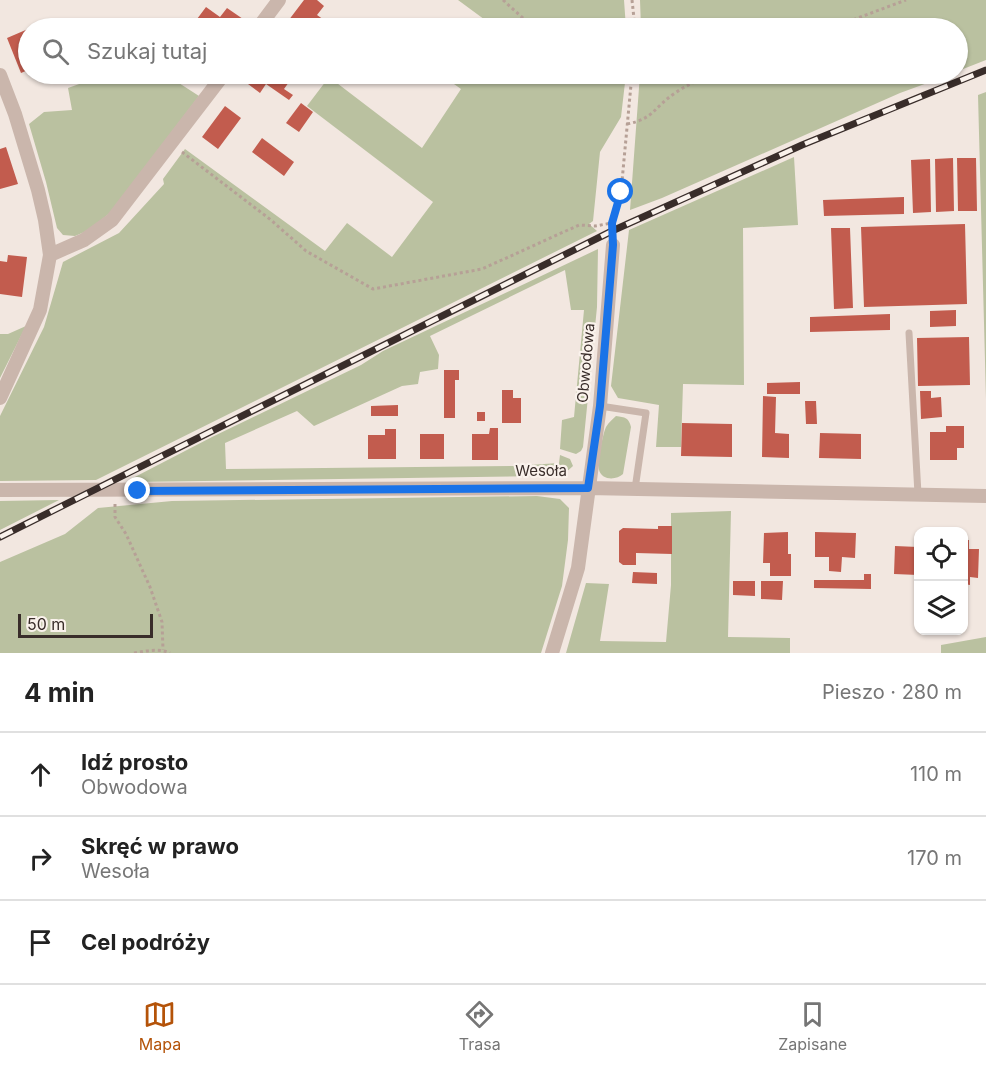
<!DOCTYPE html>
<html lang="pl">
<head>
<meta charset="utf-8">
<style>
	:root { --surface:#fff; --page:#f6f6f6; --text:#222; --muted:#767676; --line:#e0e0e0; --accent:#b45309 }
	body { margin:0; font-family:Inter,sans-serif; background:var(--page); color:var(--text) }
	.controls { position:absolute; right:18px; bottom:18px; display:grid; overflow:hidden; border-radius:12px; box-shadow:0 2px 4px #0004 }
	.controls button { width:54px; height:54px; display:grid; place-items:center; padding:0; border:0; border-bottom:2px solid var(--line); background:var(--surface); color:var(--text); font:30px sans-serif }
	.scale { position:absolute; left:18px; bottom:15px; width:135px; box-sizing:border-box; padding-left:6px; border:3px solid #392d2a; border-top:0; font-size:16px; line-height:21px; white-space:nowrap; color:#392d2a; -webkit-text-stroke:4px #faf2ec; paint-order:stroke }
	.stop { position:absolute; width:18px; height:18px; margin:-14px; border:4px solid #1a73e8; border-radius:50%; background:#fff }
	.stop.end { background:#1a73e8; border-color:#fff; box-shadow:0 2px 6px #0008 }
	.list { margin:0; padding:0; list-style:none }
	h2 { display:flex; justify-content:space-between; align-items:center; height:78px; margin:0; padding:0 24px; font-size:26px }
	h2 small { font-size:20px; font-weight:400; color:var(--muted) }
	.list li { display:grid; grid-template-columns:39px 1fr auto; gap:18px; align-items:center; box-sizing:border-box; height:84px; padding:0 24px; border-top:2px solid var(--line) }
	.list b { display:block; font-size:22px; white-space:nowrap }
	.list p { margin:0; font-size:20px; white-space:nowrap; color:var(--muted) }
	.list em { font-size:20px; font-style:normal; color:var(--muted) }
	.icon { flex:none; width:33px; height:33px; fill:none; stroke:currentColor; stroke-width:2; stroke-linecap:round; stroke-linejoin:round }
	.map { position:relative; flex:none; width:986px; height:653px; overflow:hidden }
	.search { position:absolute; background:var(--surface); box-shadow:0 2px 4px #0004; left:18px; right:18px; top:18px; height:66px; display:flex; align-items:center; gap:15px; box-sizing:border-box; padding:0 21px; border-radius:33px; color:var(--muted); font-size:22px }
	.sheet { height:330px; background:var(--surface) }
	nav { display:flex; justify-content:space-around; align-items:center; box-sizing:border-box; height:84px; border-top:2px solid var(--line); background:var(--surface); font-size:16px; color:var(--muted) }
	nav a { display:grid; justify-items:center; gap:3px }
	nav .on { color:var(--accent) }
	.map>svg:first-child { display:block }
	.green { fill:#bac1a0 }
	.building { fill:#c25c4e }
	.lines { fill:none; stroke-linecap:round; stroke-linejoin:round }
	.path { stroke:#b6a096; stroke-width:3; stroke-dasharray:3 3; stroke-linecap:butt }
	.lane { stroke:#cab6ac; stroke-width:7 }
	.street { stroke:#cab6ac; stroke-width:14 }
	.rail-casing { stroke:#392d2a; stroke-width:7 }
	.rail { stroke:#faf2ec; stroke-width:4.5; stroke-dasharray:14; stroke-linecap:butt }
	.route { stroke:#1a73e8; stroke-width:8 }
	.labels { text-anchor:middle; stroke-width:4.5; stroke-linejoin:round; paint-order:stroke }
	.street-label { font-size:15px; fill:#392d2a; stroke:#faf2ec }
</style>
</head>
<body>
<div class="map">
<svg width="986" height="653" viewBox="0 0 986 653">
	<rect width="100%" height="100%" fill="#f2e7e0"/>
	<!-- green -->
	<path class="green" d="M458 0H624L626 28H496Z
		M640 0H986V60L958 71V28H641Z
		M107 74H165L199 96 110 213 87 231 75 236 63 235 57 228 46 182 29 124 44 112 72 110 68 88Z
		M440 74H498L510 82 516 74H626L621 117 600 152 593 221 589 224 597 231 96 480 0 481V416L44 327 63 262 119 233 164 184 163 179 185 149 325 251 347 223 392 257 433 202 307 106 329 77 422 148 461 89Z
		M640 74H952L900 93 662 198 630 210Z
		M986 92V399L978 95Z
		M794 157 798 225 743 228 744 385 683 384 681 447H656L659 405 618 398 611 386 629 230Z
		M598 249 597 307 583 447 581 451 576 454 560 449 562 420 574 417 584 310H571L565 270 430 336 439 355 438 369 420 372 418 384 402 386 314 426 297 411 225 443 226 469 514 466 559 463 560 455 570 459 573 466 563 475 550 476 134 482 129 480 212 437 361 365 383 351Z
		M26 326 0 378V334H8Z
		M616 416C625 417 629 418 631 427L623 474C617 480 602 481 599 470 597 463 603 433 606 427 609 422 613 419 616 416Z
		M537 496 560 499 569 508 568 540 562 586 541 653H0V562L65 534 98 508 172 501Z
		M59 500 0 530V501Z
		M731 511 728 637 790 638V653H566L586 583 609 584 600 641 666 642 671 585V513Z
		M986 637V653H941V645Z"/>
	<!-- building -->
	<path class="building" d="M304 0H317L324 6 317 15 327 22 322 28H289L285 25Z
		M206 7 220 17 227 8 243 19 236 28H210L197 19Z
		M28 29V70L21 73 7 38Z
		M250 74H278L289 82 284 89 293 95 289 100 266 84 260 93 244 81Z
		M301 103 313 112 299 132 286 123Z
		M225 106 241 118 218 149 202 137Z
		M262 138 294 162 284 176 252 152Z
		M6 147 18 184 0 189V149Z
		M953 158 954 211 936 212 935 159Z
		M957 158H976L977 211H958Z
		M930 159 931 212 913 213 911 160Z
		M904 197V214L824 216 823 200Z
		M965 224 967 304 864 307 861 227Z
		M831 228H850L853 308 834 309Z
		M8 255 27 257 22 297 0 294V261L7 262Z
		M956 310V326L930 327V311Z
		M890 314V330L810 332V317Z
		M969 337 970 385 918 386 917 338Z
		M444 370H459V380H455V418H444Z
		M800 382V394H767V383Z
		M502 390H513V398H521V423H502Z
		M920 391H931V398L941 397 942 417 921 419Z
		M763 396 776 397 775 433 789 434V458L762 457Z
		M805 401H816L817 424H806Z
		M398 405V416H371V406Z
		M477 412H485V421H477Z
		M682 423 732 424V457L681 456Z
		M946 426H964V448H957V460H930V432H946Z
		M490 428H498V460H472V434H489Z
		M385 429H396V459H368V435H385Z
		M820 433 861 434V459L819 458Z
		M420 434H444V459H420Z
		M658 526H672V554L636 553V565H623L619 562V531L623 528 658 529Z
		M788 532V554H791V576H770V563H763L764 533Z
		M815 532 856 533 855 558 842 557 841 572 829 571V557H815Z
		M964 540H969V549H979L978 578 970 577V585L964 584Z
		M895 546 918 547V575L894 574Z
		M633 572 657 573V584L632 583Z
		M864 574H871V589L814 588V580H864Z
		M733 581H755V596L733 595Z
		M761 581H783L782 600 761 599Z"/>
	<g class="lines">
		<!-- path -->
		<path class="path" d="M503 0 534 28
			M632 0 635 28
			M831 28 906 0
			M618 74 631 83
			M627 124C654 119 654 107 675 93 687 85 700 79 713 74
			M182 152 271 220 306 251 373 289 482 269 579 225 595 226 612 223
			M612 232V223L621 192 632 74
			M115 504V517L126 534 150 587 162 622 163 650
			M134 653C146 651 158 648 170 653"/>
		<!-- lane -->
		<path class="lane" d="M909 333 918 494
			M600 406 646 413 635 489"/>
		<!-- street -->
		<path class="street" d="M258 28 279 0
			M0 75 15 114 38 190 45 220 50 255 40 310 0 398
			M50 255 84 240 112 220 224 74
			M0 490 588 488 986 496
			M552 653 578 568 600 406 613 245"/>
		<!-- rail casing -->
		<g class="rail-casing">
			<path id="rail" d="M0 537 612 231 802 145 986 70"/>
		</g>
		<!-- rail -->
		<use href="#rail" class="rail"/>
	</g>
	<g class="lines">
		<!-- route -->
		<path class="route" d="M138 491 588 488 600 406 613 245 612 223 621 192"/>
	</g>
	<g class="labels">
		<!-- street labels -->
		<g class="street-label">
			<text transform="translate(586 363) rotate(-85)" y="5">Obwodowa</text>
			<text x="541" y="476">Wesoła</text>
		</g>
	</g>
</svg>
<div class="controls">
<button><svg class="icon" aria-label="locate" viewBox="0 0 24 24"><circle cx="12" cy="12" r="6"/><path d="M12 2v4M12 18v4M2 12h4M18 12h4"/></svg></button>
<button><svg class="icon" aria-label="layers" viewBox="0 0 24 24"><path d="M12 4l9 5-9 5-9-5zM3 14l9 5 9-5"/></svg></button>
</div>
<div class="scale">50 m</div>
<div class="stop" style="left:621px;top:192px"></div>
<div class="stop end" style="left:138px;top:491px"></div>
<div class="search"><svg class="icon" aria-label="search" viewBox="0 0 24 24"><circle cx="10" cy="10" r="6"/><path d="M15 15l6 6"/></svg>Szukaj tutaj</div>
</div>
<section class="sheet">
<h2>4 min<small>Pieszo · 280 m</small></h2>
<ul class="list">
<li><svg class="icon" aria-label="ahead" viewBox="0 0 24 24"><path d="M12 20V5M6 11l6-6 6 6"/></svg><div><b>Idź prosto</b><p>Obwodowa</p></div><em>110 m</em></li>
<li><svg class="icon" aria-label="right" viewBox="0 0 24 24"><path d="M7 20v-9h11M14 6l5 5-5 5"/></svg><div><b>Skręć w prawo</b><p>Wesoła</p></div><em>170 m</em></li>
<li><svg class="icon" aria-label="arrive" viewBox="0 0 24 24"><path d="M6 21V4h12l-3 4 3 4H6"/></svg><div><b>Cel podróży</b></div></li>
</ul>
</section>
<nav>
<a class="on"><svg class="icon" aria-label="map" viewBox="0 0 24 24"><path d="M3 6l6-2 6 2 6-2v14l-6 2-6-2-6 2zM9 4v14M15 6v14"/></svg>Mapa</a>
<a><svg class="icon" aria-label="directions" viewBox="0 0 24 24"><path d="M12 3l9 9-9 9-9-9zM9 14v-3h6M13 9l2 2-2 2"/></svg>Trasa</a>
<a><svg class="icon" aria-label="saved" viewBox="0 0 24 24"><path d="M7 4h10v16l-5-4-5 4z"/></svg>Zapisane</a>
</nav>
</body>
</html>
